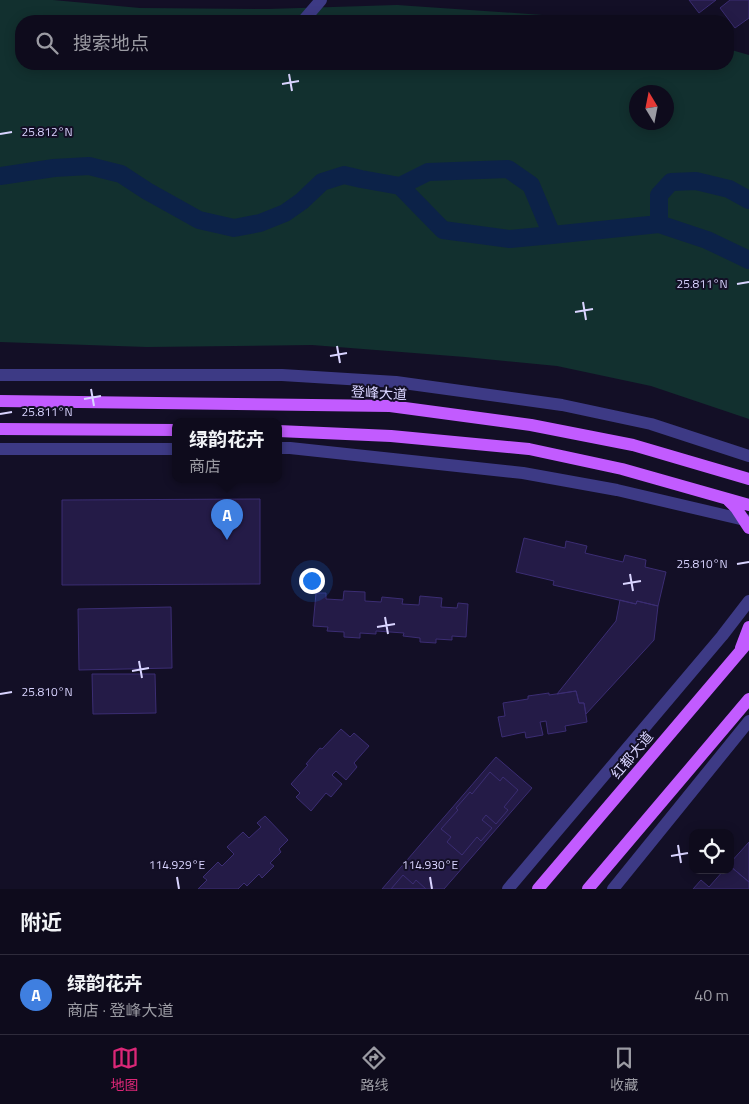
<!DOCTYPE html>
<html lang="zh">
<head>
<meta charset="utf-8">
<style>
	:root { --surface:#0e0b1c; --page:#171425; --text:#f1f3f6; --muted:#9b9ba3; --line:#2e2b3b; --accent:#db2777 }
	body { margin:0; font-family:"Titillium Web","Noto Sans SC",sans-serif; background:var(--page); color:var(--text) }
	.controls { position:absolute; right:15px; bottom:15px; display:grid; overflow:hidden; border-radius:10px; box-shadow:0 2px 12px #0003 }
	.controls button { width:45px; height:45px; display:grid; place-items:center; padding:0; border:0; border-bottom:1px solid var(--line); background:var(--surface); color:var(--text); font:25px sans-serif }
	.compass { position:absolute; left:629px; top:85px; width:45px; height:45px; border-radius:50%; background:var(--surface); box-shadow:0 2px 12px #0003; rotate:350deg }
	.you { position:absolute; left:311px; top:580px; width:18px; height:18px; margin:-12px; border:4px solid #fff; border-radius:50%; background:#1a73e8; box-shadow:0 0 0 8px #1a73e833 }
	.badge { display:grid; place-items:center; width:32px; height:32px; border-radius:50%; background:var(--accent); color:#fff; font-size:16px; font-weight:700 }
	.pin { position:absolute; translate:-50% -41px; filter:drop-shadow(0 1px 2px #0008) }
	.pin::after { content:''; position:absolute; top:26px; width:18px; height:15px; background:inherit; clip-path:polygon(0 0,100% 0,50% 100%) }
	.popup { position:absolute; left:172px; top:418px; width:110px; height:65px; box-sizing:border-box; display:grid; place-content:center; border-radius:10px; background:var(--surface); filter:drop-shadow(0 1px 4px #0005); font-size:16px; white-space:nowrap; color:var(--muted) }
	.popup b { font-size:19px; color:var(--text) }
	.popup::after { content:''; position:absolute; left:50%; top:100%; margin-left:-10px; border:10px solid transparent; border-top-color:var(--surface) }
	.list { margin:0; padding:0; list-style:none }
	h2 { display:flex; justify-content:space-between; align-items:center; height:65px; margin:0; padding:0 20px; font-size:21px }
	h2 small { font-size:16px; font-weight:400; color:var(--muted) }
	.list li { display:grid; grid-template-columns:32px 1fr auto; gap:15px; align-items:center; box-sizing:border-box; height:80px; padding:0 20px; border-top:1px solid var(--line) }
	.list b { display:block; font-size:19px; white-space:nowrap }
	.list p { margin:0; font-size:16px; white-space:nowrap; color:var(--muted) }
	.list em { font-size:16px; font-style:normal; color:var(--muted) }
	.icon { flex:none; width:28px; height:28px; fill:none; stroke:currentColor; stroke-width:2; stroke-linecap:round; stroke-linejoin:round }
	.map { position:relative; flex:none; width:749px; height:889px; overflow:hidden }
	.search { position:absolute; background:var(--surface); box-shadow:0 2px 12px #0003; left:15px; right:15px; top:15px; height:55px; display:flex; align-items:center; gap:12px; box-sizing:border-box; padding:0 18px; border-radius:20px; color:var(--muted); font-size:19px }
	.sheet { height:145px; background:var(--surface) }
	nav { display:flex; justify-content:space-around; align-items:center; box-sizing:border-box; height:70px; border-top:1px solid var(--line); background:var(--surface); font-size:14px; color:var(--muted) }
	nav a { display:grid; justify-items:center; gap:2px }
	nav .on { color:var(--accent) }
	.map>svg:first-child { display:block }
	.green { fill:#12302f; fill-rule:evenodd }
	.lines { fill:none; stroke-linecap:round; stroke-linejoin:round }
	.canal { stroke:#0c2248; stroke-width:18 }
	.building { fill:#241b47; stroke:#3b2d73 }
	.tertiary { stroke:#3d3a85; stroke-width:12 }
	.primary { stroke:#c25bff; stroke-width:12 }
	.ticks { fill:none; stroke:#d9d4ff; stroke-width:2 }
	.labels { text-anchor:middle; stroke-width:4; stroke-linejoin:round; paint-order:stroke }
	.street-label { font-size:14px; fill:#d9d4ff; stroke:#130f26 }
	.ticks-label { font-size:12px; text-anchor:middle; fill:#d9d4ff; stroke:#130f26; stroke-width:4; stroke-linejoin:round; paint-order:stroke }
</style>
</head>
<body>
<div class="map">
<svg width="749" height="889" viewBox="0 0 749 889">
	<rect width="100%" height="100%" fill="#130f26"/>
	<!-- green -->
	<path class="green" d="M0 0H53L140 8 268 9 397 5 543 15 601 21H21V64H728V49L749 55V419L651 386 557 366 465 357 312 345 147 347 0 342ZM636 92H666V122H636Z"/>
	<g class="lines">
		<!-- canal -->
		<path class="canal" d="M0 176 54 168 89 166 121 174 147 191 199 220 234 228 260 223 285 213 302 201 322 182 344 175 361 179 400 186 428 172 508 169 531 185 552 235 659 224V195L671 182 696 181 729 189 749 200
			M400 186 443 230 510 239 552 235
			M659 224 707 240 749 260"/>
	</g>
	<!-- building -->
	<path class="building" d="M689 0H716L699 13Z
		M730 0H749V18L735 28 720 8Z
		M260 499V584L62 585V500Z
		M524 538 565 548 566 541 587 546 585 553 623 562 625 555 646 560 645 567 666 572 658 606 637 601 636 604 553 585 554 581 516 572Z
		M344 591 365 592V601L381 602 382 597 403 599 402 604 419 605 420 596 442 598 441 607 457 608 458 603 468 604 466 637 452 636V640L436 639V643L420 642V638L403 636 404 633 376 631V634L360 633V638L344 637V632L327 631 328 627 313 626 316 593H326V599L343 600Z
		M620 600 636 604 637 601 658 606 654 640 586 714 584 703H579L576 691 557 694 616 621Z
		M171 607 172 668 79 670 78 609Z
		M92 674H155L156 713 93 714Z
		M576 691 579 703H584L587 722 565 726 566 731 548 734 546 721 540 722 543 735 526 738 525 732 502 737 498 717 505 716 503 703 528 699V696L549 693V695Z
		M341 729 350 737 354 733 369 746 354 763 357 767 346 780 336 771 332 775 342 784 331 797 326 793 311 811 296 797 300 793 291 784 308 765 306 764 320 748 322 749Z
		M496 757 532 788 444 889H382Z
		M490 772 500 781 503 777 518 790 504 807 508 810 496 824 486 815 482 820 492 828 481 841 477 837 462 855 447 842 451 837 441 829 458 810 456 808 470 792 472 794Z
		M265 816 288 840 279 849 281 852 270 863 274 866 262 878 259 874 247 886 244 883 238 889H198L207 880 203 877 218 862 222 866 234 854 227 847 243 832 249 838 261 827 257 823Z
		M749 842V882L730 866V863Z
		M730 866 749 882V889H693L701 880 709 887 724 870H730Z
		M403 875 413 884 416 880 426 889H391Z"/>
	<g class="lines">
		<!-- tertiary -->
		<path class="tertiary" d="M303 21 321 0
			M0 375H282L396 382 562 405 651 424 749 456
			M278 448H290L523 473 617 490 749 521
			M0 449H176
			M508 889 722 636 749 601
			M613 889 749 721"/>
		<!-- primary -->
		<path class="primary" d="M0 401 390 406 531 425 633 445 749 479
			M0 429 176 430
			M278 431 391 436 529 449 622 469 749 505
			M727 499 736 508 749 528
			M741 648 749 627
			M538 889 749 641
			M588 889 749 699"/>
	</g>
	<!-- ticks -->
	<path class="ticks" d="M289 74 292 91M282 84 299 81M0 134 12 132M737 284 749 282M583 302 586 320M575 312 593 309M337 346 340 363M330 356 347 353M91 389 94 406M84 399 101 396M0 414 12 412M737 564 749 562M630 574 633 591M623 584 641 581M385 617 388 634M377 627 395 624M139 661 142 678M132 671 149 668M0 694 12 692M678 845 681 863M671 856 688 853M177 877 179 889M430 877 432 889"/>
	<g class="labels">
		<!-- street labels -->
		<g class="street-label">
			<text transform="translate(379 393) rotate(3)" y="5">登峰大道</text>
			<text transform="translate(632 755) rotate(-50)" y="5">红都大道</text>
		</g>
	</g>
	<g class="ticks-label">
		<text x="47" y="136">25.812°N</text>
		<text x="702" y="288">25.811°N</text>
		<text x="47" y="416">25.811°N</text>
		<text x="702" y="568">25.810°N</text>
		<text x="47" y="696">25.810°N</text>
		<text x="177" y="869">114.929°E</text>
		<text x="430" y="869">114.930°E</text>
	</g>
</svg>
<div class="controls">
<button><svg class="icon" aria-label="locate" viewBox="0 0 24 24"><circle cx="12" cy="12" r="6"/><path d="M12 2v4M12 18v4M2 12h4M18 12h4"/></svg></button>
</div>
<svg class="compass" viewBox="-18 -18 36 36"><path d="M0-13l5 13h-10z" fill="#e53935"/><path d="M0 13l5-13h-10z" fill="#9b9ba3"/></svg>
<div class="you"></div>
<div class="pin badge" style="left:227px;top:540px;background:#3f7fe0">A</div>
<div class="popup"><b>绿韵花卉</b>商店</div>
<div class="search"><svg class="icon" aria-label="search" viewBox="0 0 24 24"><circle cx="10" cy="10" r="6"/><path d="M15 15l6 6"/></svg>搜索地点</div>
</div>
<section class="sheet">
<h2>附近<small></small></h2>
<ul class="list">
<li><span class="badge" style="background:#3f7fe0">A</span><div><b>绿韵花卉</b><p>商店 · 登峰大道</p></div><em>40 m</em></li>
</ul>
</section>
<nav>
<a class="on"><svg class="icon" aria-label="map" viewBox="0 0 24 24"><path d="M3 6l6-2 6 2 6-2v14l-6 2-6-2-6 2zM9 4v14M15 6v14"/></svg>地图</a>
<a><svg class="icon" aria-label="directions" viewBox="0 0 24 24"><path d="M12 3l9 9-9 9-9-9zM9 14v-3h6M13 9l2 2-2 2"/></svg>路线</a>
<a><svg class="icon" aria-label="saved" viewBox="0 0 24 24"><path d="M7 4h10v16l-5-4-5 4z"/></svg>收藏</a>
</nav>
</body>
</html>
